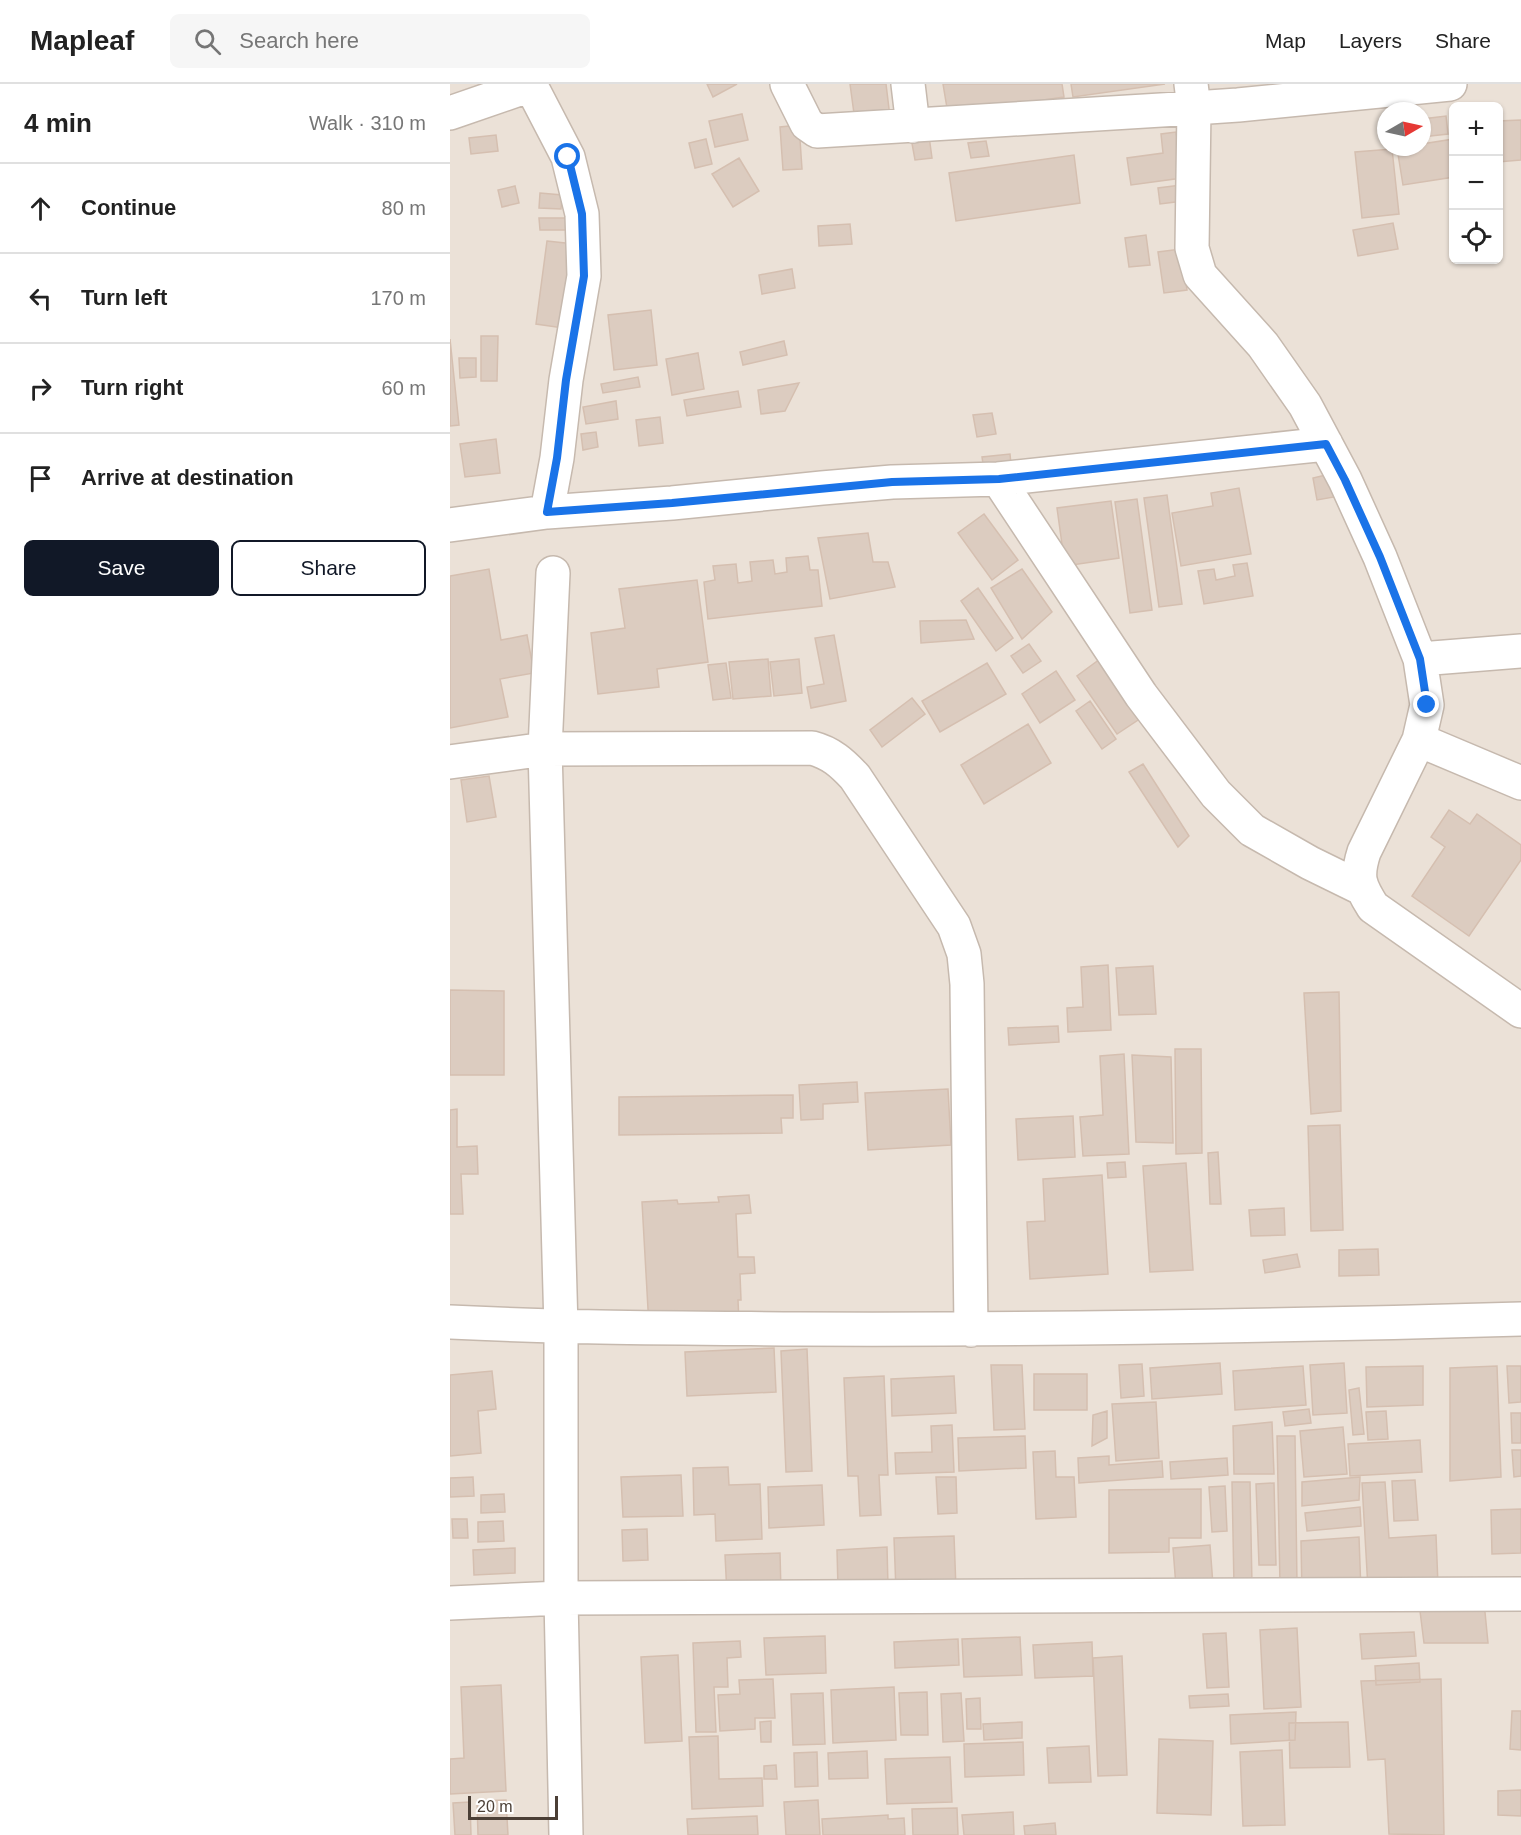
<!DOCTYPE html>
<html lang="en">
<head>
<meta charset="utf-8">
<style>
	:root { --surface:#fff; --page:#f6f6f6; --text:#222; --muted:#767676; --line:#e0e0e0; --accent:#111827 }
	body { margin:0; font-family:Helvetica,sans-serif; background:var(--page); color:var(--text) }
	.controls { position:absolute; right:18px; top:18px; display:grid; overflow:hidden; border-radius:9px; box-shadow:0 2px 4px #0004 }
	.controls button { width:54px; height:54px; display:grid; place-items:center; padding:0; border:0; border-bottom:2px solid var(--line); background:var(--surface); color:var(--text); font:30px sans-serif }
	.compass { position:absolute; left:927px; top:18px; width:54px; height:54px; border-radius:50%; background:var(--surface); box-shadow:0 2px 4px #0004; rotate:81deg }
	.scale { position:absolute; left:18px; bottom:15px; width:90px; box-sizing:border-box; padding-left:6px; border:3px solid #4b3f36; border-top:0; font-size:16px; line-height:21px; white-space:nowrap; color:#4b3f36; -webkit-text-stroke:4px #fff; paint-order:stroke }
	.stop { position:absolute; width:18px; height:18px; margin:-14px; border:4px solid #1a73e8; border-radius:50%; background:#fff }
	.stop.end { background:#1a73e8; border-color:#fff; box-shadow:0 2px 6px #0008 }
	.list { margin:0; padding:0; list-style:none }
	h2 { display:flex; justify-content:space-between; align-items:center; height:78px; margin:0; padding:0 24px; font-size:26px }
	h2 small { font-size:20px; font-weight:400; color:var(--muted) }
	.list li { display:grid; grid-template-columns:39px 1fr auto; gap:18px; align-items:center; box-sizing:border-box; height:90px; padding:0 24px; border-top:2px solid var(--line) }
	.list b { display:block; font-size:22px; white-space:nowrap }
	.list em { font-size:20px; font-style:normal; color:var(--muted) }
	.actions { display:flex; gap:12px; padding:18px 24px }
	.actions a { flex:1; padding:14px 0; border:2px solid var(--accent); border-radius:9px; text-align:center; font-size:21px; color:var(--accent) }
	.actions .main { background:var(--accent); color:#fff }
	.icon { flex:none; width:33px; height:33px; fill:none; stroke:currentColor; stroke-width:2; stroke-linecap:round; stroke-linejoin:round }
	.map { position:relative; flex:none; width:1071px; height:1751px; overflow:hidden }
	header { display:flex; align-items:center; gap:36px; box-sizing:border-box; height:84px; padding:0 30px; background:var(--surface); border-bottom:2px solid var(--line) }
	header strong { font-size:28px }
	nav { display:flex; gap:33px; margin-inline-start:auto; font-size:21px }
	.search { width:420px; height:54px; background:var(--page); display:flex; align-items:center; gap:15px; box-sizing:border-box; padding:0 21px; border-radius:9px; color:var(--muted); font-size:22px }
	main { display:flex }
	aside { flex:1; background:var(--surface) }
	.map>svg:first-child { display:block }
	.residential { fill:#ebe1d7; fill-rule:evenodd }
	.building { fill:#dcccc0; stroke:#d5bfb0; stroke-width:1.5 }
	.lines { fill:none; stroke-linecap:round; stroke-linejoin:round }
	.minor-casing { stroke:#c6b9ae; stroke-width:36 }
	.minor { stroke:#fff; stroke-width:33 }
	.route { stroke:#1a73e8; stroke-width:8 }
</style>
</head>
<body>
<header>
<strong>Mapleaf</strong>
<div class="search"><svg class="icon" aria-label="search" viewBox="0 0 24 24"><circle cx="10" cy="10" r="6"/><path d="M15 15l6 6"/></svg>Search here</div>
<nav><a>Map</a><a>Layers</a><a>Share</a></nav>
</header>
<main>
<aside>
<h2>4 min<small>Walk · 310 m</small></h2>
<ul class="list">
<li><svg class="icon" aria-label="ahead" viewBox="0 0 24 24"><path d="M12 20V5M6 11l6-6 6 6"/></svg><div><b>Continue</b></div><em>80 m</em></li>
<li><svg class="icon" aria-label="left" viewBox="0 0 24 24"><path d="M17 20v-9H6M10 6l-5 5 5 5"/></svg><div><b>Turn left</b></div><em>170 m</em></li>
<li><svg class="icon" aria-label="right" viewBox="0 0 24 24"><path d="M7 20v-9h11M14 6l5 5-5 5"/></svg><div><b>Turn right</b></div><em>60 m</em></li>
<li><svg class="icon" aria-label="arrive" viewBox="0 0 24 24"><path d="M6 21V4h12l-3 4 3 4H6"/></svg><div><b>Arrive at destination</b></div></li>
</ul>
<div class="actions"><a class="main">Save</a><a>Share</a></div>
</aside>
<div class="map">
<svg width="1071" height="1751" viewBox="0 0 1071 1751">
	<rect width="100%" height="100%" fill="#f6f0e9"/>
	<!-- residential -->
	<path class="residential" d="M0 0H1071V1751H0ZM1004 22H1048V176H1004ZM936 27H972V63H936Z"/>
	<!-- building -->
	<path class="building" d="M257 0H287L263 13Z
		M400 0H436L440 33 405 37Z
		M493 0H612L614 13 498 30Z
		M621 0H715L623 13Z
		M292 30 298 56 265 63 259 37Z
		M996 32 998 50 972 53V35Z
		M1071 36V76L1048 78V37Z
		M349 41 352 85 333 86 330 43Z
		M726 48 732 94 681 101 677 74 713 69 711 50Z
		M46 51 48 67 21 70 19 54Z
		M479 52 482 74 465 76 461 54Z
		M256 55 262 80 245 84 239 59Z
		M1004 55V93L953 101 947 64 972 63V60Z
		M536 57 539 72 521 74 518 59Z
		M942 65 949 130 912 134 905 68Z
		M624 71 630 119 506 137 499 89Z
		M289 74 309 107 283 123 262 90Z
		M731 101 733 117 710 120 708 104Z
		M65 102 69 119 52 123 48 106Z
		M90 109 112 111 111 125 89 124Z
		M89 134H117V146H90Z
		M943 139 948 165 908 172 903 146Z
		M400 140 402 160 369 162 368 142Z
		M696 151 700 181 679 183 675 154Z
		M97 157 124 160 113 244 86 240Z
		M731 165 737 206 714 209 708 168Z
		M342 185 345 204 312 210 309 191Z
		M201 226 207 281 164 286 158 231Z
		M31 252H48L47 297H31Z
		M0 255 9 341 0 342Z
		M334 257 337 271 293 281 290 268Z
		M248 269 254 305 222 311 216 275Z
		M9 274H26V293L10 294Z
		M188 293 190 303 153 309 151 300Z
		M349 299 335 327 311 330 308 306Z
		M288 307 291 323 237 332 234 316Z
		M166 317 168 335 136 340 133 323Z
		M542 329 546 350 527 353 523 331Z
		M210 333 213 359 189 362 186 336Z
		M146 348 148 363 133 366 131 350Z
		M46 355 50 389 15 393 10 360Z
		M560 370 562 391 535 393 532 373Z
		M880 390 884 413 867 416 863 394Z
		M789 404 801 470 731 482 722 429 763 422 761 409Z
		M717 411 732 520 709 523 694 414Z
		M687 415 702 526 680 529 665 418Z
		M661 417 669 474 615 482 607 424Z
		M534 430 568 476 542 496 508 449Z
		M418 449 423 478H438L445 503 380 515 368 454Z
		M358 472 360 486H368L372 522 258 535 254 498 265 496 263 482 286 480 288 499 302 497 300 478 323 476 325 490 337 488 336 474Z
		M797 479 803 512 754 520 748 487 764 485 766 496 785 492 783 481Z
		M39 485 51 556 77 551 84 589 50 595 58 633 0 644V492Z
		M572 485 602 528 572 555 541 504Z
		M247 496 258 578 207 585 209 603 148 610 141 549 175 544 169 505Z
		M528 504 563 554 546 567 511 517Z
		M516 536 524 555 471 559 470 537Z
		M384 551 396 617 361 624 357 603 374 600 365 554Z
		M579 560 591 577 573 589 561 572Z
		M318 575 321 612 283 615 279 578Z
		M349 575 352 609 324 612 320 578Z
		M650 575 691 634 667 650 627 592Z
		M276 579 281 614 263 616 258 581Z
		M537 579 556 610 490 648 472 617Z
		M606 587 625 616 590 639 572 610Z
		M462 614 475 630 432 663 420 646Z
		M640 617 666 655 652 665 626 627Z
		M578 640 601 679 534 720 511 681Z
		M693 680 739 752 728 763 679 688Z
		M39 692 46 733 17 738 11 696Z
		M999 726 1020 740 1027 730 1071 761V776L1019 852 962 812 995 763 981 753Z
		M658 881 661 946 618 948 617 924 633 923 631 883Z
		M703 882 706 930 669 931 666 884Z
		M0 906 54 907V991H0Z
		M889 908 891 1027 861 1030 854 909Z
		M608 942 609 958 559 961 558 944Z
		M725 965H751L752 1069 726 1070Z
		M674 970 679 1070 633 1072 630 1033 653 1031 650 972Z
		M682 971 721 973 723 1059 686 1058Z
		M407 998 408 1018 373 1020V1035L351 1036 349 1001Z
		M498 1005 501 1061 418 1066 415 1009Z
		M343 1011V1034H331L332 1049 169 1051V1013Z
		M7 1025V1063L27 1062 28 1090H11L13 1130H0V1026Z
		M623 1032 625 1073 568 1076 566 1035Z
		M890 1041 893 1146 861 1147 858 1042Z
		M768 1068 771 1120H760L758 1069Z
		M675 1078 676 1093 658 1094 657 1079Z
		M736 1079 743 1186 700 1188 693 1082Z
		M652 1091 658 1190 580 1195 577 1138 595 1137 593 1095Z
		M299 1111 301 1129 286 1130 288 1173H304L305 1189 290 1190 291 1216H288L289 1239 199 1243 192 1118 227 1116 228 1120 269 1118 268 1113Z
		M834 1124 835 1151 801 1152 799 1126Z
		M928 1165 929 1191 889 1192V1166Z
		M847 1170 850 1183 815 1189 813 1176Z
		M324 1264 326 1308 237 1312 235 1268Z
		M357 1265 362 1387 336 1388 331 1267Z
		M770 1279 772 1310 702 1315 700 1284Z
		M894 1279 897 1329 863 1331 860 1281Z
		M692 1280 694 1312 671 1314 669 1281Z
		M541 1281H572L575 1345 544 1346Z
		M853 1282 856 1321 785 1326 783 1287Z
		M973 1282V1321L917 1323 916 1283Z
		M1047 1282 1051 1393 1000 1397V1284Z
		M1057 1282H1071V1318L1059 1319Z
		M42 1287 46 1325 28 1327 31 1369 0 1372V1291Z
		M584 1290H637V1326H584Z
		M434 1292 438 1391H429L431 1431 410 1432 408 1392H398L394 1294Z
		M504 1292 506 1329 442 1332 441 1295Z
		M909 1304 914 1350 903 1351 899 1306Z
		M706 1318 709 1374 666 1377 662 1320Z
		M859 1325 861 1339 835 1342 833 1328Z
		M657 1327V1354L642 1362 643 1331Z
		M936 1327 938 1355 918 1356 916 1328Z
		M1061 1329H1071V1359H1062Z
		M822 1338 824 1390H784L783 1342Z
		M502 1341 504 1388 446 1390 445 1369 482 1368 481 1342Z
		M893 1343 897 1390 854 1393 850 1347Z
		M575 1352 576 1384 509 1387 508 1354Z
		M827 1352H845L847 1500H830Z
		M970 1356 972 1388 900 1392 898 1360Z
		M1062 1366H1071V1392L1064 1393Z
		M605 1367 606 1393H624L626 1433 586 1435 583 1368Z
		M659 1372V1381L712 1377 713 1393 629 1399 628 1374Z
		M777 1374 778 1391 721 1395 720 1378Z
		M278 1383 279 1401 310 1400 312 1455 266 1457 265 1430 244 1431 243 1384Z
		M231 1391 233 1432 173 1433 171 1393Z
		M23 1393 24 1412 0 1413V1394Z
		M486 1393H506L507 1429 488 1430Z
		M910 1393 909 1416 852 1422V1398Z
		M965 1396 968 1436 944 1437 942 1397Z
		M782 1398H800L802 1501 784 1502Z
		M935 1398 939 1454 986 1451 988 1501 918 1505 912 1399Z
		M824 1399 826 1481H809L806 1400Z
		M372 1401 374 1441 319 1444 318 1403Z
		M775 1402 777 1447 762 1448 759 1403Z
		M751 1405V1454H719V1468L659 1469V1406Z
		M54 1410 55 1428 31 1429V1411Z
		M910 1423 911 1442 857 1447 855 1429Z
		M1071 1425V1469L1042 1470 1041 1426Z
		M2 1435H17L18 1454H3Z
		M53 1437 54 1457 28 1458V1438Z
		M197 1445 198 1476 173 1477 172 1446Z
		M504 1452 506 1505 446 1507 444 1454Z
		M909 1453 911 1508 852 1511 851 1457Z
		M760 1461 763 1501 726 1503 723 1464Z
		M437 1463 438 1502 388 1504 387 1466Z
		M65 1464V1489L24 1491 23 1466Z
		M330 1469 331 1508 277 1510 275 1471Z
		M1034 1518 1038 1559H974L969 1519Z
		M847 1544 851 1623 814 1625 810 1546Z
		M964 1548 966 1572 912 1575 910 1550Z
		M776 1549 779 1603 757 1604 753 1550Z
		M375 1552 376 1589 316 1591 314 1554Z
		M570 1553 572 1591 514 1593 512 1555Z
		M508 1555 509 1581 445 1584 444 1558Z
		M290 1557 291 1573 277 1574 278 1603H264L266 1648H246L243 1559Z
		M642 1558 643 1592 585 1594 583 1561Z
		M228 1571 232 1657 195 1659 191 1573Z
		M672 1572 677 1691 648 1692 643 1574Z
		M969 1579 970 1598 926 1601 925 1582Z
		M323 1595 325 1634H305V1645L270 1647 268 1611 290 1610 289 1596Z
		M991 1595 994 1751 939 1750 935 1675 918 1676 911 1597Z
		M51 1601 56 1707 0 1710V1675L14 1674 11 1603Z
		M444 1603 446 1656 383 1659 381 1606Z
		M477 1608 478 1651H451L449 1609Z
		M373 1609 375 1660 343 1661 341 1610Z
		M511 1609 514 1657 493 1658 491 1610Z
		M778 1610 779 1622 740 1624 739 1612Z
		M530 1614 531 1645H517L516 1615Z
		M1062 1627H1071V1666L1060 1665Z
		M846 1628 845 1656 781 1660 780 1631Z
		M321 1637V1658H311L310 1638Z
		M572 1638V1654L534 1656 533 1640Z
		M898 1638 900 1683 840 1684 839 1639Z
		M268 1652 269 1695 312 1694 313 1722 242 1725 239 1653Z
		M709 1655 763 1657 761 1731 707 1729Z
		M573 1658 574 1691 515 1693 514 1660Z
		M639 1662 641 1698 599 1699 597 1664Z
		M832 1666 835 1741 793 1742 790 1668Z
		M417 1667 418 1694 379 1695 378 1669Z
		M367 1668 368 1702 345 1703 344 1669Z
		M500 1673 502 1718 437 1720 435 1675Z
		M326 1681 327 1695H314V1682Z
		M1071 1706V1732L1048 1731V1707Z
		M56 1716 58 1751H28L27 1717Z
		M368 1716 370 1751H336L334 1718Z
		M20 1718 21 1751H5L3 1719Z
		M507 1724 508 1751H463L462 1725Z
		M563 1728 564 1751H514L512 1731Z
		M438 1731V1735L454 1734 455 1751H373L372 1735Z
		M307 1732 308 1751H238L237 1735Z
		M605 1739 606 1751H575L574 1742Z"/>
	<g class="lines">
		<!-- minor casing -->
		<g class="minor-casing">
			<path id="minor" d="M80 0 118 73 132 130 134 192 116 296 107 374 97 428
				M337 0 357 40 367 47 744 24 742 164 750 191 813 261 855 321 895 396 930 473 970 575 977 621 969 656 914 768C906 793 909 801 923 823L1071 927
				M458 0 463 42
				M741 0 744 24 788 21 1000 0
				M0 29 81 1
				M548 395 691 611 766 710 802 746 860 779 911 804
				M0 441 97 428 222 419 372 404 442 398 548 395 876 360
				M103 489 95 665 111 1244V1514L116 1751
				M970 575 1071 567
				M969 656 1071 699
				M0 678 95 665 362 664C381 669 392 679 405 693L504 842 514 870 517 900 521 1246
				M0 1238C117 1244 233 1244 350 1245 590 1246 831 1242 1071 1235
				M0 1519 111 1514 1071 1510"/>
		</g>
		<!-- minor -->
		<use href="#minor" class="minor"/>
	</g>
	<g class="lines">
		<!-- route -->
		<path class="route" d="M118 73 132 130 134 192 116 296 107 374 97 428 222 419 442 398 549 395 876 360 895 396 930 473 970 575 977 621"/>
	</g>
</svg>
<div class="controls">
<button>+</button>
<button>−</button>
<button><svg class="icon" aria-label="locate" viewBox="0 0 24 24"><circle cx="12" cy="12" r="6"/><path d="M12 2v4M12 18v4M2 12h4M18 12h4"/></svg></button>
</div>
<svg class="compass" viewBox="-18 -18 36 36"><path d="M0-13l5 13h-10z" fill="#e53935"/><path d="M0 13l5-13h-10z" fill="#767676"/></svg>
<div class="scale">20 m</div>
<div class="stop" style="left:118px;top:73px"></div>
<div class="stop end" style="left:977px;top:621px"></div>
</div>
</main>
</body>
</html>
